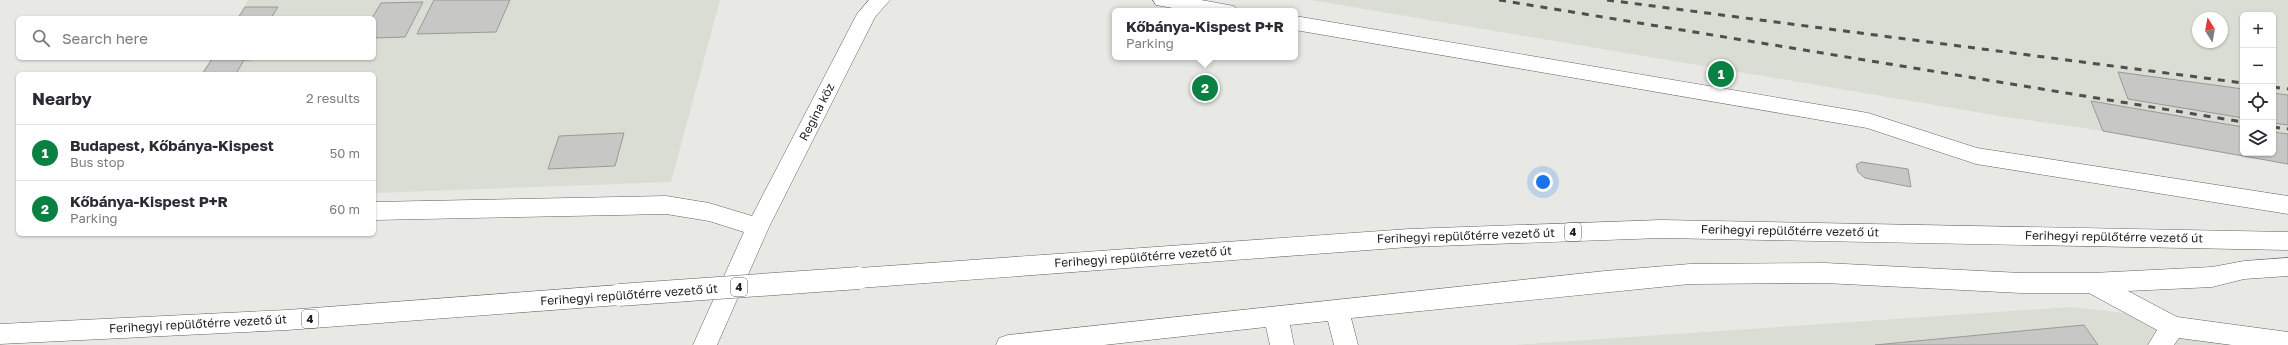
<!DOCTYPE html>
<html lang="en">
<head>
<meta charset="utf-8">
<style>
	:root { --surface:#fff; --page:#f7f7f7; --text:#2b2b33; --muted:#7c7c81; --line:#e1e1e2; --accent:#0b8043 }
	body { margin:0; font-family:"Golos Text",sans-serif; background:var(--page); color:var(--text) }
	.controls { position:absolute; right:12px; top:12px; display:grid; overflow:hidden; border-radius:6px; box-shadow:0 1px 3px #0004 }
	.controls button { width:36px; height:36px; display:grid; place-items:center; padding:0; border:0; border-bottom:1px solid var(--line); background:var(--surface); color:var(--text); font:20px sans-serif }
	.compass { position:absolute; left:2192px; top:12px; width:36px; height:36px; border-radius:50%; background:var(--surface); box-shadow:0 1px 3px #0004; rotate:349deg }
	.you { position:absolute; left:1543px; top:182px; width:14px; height:14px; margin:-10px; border:3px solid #fff; border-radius:50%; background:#1a73e8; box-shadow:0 0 0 6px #1a73e833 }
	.badge { display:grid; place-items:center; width:26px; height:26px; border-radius:50%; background:var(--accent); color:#fff; font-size:13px; font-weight:700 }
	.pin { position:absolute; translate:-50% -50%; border:2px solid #fff; box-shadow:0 1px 4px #0006 }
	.popup { position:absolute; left:1112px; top:8px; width:186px; height:52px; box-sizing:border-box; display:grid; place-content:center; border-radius:6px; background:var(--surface); filter:drop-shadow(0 1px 3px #0005); font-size:13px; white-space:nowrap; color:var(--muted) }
	.popup b { font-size:15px; color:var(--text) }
	.popup::after { content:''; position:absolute; left:50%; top:100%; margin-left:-8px; border:8px solid transparent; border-top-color:var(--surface) }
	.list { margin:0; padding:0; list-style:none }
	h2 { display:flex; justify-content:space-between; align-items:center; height:52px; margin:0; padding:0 16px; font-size:17px }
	h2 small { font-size:13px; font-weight:400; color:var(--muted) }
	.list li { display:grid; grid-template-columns:26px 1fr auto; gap:12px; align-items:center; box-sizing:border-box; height:56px; padding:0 16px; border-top:1px solid var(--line) }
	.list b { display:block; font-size:15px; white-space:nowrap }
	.list p { margin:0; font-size:13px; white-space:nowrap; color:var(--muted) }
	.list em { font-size:13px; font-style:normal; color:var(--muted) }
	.icon { flex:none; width:22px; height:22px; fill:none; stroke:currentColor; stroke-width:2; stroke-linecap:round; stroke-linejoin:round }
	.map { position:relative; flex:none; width:2288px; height:345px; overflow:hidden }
	.search { position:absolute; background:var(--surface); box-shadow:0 1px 3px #0004; left:16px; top:16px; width:360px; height:44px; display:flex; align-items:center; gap:10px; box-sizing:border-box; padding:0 14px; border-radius:6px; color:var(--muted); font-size:15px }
	.panel { position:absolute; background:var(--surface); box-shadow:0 1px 3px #0004; left:16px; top:72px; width:360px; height:164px; border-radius:6px }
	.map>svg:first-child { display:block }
	.built { fill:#daddd3; fill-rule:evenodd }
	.building { fill:#c7c8c5; stroke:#989996 }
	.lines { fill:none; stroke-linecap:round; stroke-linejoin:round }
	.minor-casing { stroke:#616260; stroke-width:1 }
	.major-casing { stroke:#616260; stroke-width:1 }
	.minor { fill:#fff; fill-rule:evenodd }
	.major { fill:#fff; fill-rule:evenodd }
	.rail { stroke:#4f4f4e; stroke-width:3; stroke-dasharray:7 7; stroke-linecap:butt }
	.major-bridge-casing { stroke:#616260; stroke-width:23; stroke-linecap:butt }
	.major-bridge { stroke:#fff; stroke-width:22 }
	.labels { text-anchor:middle; stroke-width:3.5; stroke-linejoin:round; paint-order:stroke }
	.shield { fill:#fff; stroke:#616160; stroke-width:1 }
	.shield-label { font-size:11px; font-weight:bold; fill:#1d1d1c }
	.street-label { font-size:12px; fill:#1d1d1c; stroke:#fff }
</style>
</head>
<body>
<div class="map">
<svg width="2288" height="345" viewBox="0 0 2288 345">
	<rect width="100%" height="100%" fill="#e8e8e5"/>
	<!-- built -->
	<path class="built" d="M248 0H720L671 182 374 193V74H201L211 58H374V18H237Z
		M1311 0H2288V164L2103 131 2000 116ZM2243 15H2273V153H2243ZM2198 18H2222V42H2198Z
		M2072 307 2288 332V345H1514Z"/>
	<!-- building -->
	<path class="building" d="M434 0H510L496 32 417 34Z
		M423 2 405 37 374 38 372 18 381 3Z
		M245 7H278L271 18 305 17 304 18H238Z
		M213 58H280L244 60 236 74H202Z
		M2118 72 2243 89V118L2128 99Z
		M2273 93 2288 95V125L2273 123Z
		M2091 101 2243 127V153H2273V132L2288 134V164L2103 131Z
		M624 133 615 166 548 169 559 136Z
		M1861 162 1908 169 1911 187 1865 178 1858 172 1856 165Z
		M2084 325 2098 345H1875Z"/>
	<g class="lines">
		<!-- minor casing -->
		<g class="minor-casing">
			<path id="minor" d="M869 0H890L875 17 769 227 717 345H693L744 232 709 221 666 214 374 220V202L666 196 709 203 752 216 857 14Z
				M1153 0H1201L1234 6 1237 11H1189L1156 5Z
				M1295 16 1868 113 1977 148 2288 196V214L1976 164 1867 128 1295 30Z
				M2288 258V276L2244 279 2212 287 2128 291 2177 317 2288 332V345H2232L2179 338 2174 345H2148L2157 330 2089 293H2021L1825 283 1690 284 1351 318 1358 345H1334L1328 321 1290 325 1294 345H1270L1266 327 1104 345H996L999 338 1008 335 1605 271 1690 264 1825 263 2021 273H2092L2212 267 2244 261Z"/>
		</g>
		<!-- major casing -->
		<g class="major-casing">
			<path id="major" d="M1661 220 2288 232V250L1661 238 1409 247 859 288 851 285 847 278 851 271 859 268 1409 229Z
				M619 285 627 288 631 295 627 302 619 305 287 330 0 344V324L287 310Z"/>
		</g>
		<!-- minor -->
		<use href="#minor" class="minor"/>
		<!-- major -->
		<use href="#major" class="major"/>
		<!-- rail -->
		<path class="rail" d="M1499 0 2243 122
			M1607 0 2243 83
			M2273 87 2288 89
			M2273 127 2288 129"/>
		<!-- major-bridge casing -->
		<g class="major-bridge-casing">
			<path id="major-bridge" d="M619 295 859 278"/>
		</g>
		<!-- major-bridge -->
		<use href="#major-bridge" class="major-bridge"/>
	</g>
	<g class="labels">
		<!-- shield labels -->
		<g class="shield">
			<rect x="1565" y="223" width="16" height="18" rx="3"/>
			<rect x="731" y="278" width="16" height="18" rx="3"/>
			<rect x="302" y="310" width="16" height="18" rx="3"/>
		</g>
		<g class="shield-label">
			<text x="1573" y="236">4</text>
			<text x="739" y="291">4</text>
			<text x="310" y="323">4</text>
		</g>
		<!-- street labels -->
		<g class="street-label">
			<text transform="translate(817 112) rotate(-63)" y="4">Regina köz</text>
			<text transform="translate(1790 231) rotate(1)" y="4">Ferihegyi repülőtérre vezető út</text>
			<text transform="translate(1466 236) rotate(-2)" y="4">Ferihegyi repülőtérre vezető út</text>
			<text transform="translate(2114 237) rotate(1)" y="4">Ferihegyi repülőtérre vezető út</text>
			<text transform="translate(1143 257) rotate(-4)" y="4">Ferihegyi repülőtérre vezető út</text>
			<text transform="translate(629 295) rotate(-4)" y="4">Ferihegyi repülőtérre vezető út</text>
			<text transform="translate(198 324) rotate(-3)" y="4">Ferihegyi repülőtérre vezető út</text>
		</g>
	</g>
</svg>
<div class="controls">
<button>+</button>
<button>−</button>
<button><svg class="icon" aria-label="locate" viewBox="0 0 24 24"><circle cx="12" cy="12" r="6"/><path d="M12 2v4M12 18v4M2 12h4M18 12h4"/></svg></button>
<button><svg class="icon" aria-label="layers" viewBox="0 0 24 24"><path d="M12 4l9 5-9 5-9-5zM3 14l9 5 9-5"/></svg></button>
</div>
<svg class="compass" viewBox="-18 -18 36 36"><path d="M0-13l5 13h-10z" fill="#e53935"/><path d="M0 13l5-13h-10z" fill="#7c7c81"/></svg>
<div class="you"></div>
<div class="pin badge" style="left:1721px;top:74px">1</div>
<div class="pin badge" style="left:1205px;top:88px">2</div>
<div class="popup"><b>Kőbánya-Kispest P+R</b>Parking</div>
<div class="search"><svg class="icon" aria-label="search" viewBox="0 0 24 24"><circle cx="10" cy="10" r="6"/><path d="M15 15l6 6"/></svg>Search here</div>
<section class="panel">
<h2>Nearby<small>2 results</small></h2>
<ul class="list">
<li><span class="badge">1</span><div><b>Budapest, Kőbánya-Kispest</b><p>Bus stop</p></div><em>50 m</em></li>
<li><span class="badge">2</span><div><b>Kőbánya-Kispest P+R</b><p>Parking</p></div><em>60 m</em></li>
</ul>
</section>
</div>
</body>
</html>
